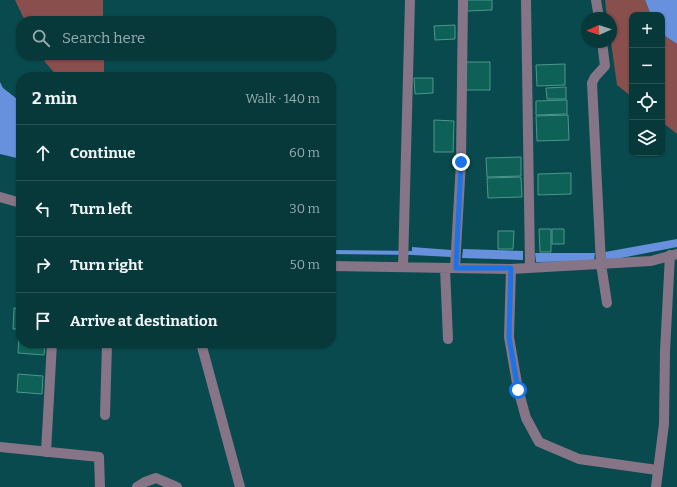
<!DOCTYPE html>
<html lang="en">
<head>
<meta charset="utf-8">
<style>
	:root { --surface:#07383a; --page:#103f42; --text:#f1f3f6; --muted:#98acaf; --line:#285254 }
	body { margin:0; font-family:Bitter,serif; background:var(--page); color:var(--text) }
	.controls { position:absolute; right:12px; top:12px; display:grid; overflow:hidden; border-radius:8px; box-shadow:0 1px 3px #0004 }
	.controls button { width:36px; height:36px; display:grid; place-items:center; padding:0; border:0; border-bottom:1px solid var(--line); background:var(--surface); color:var(--text); font:20px sans-serif }
	.compass { position:absolute; left:581px; top:12px; width:36px; height:36px; border-radius:50%; background:var(--surface); box-shadow:0 1px 3px #0004; rotate:267deg }
	.stop { position:absolute; width:12px; height:12px; margin:-9px; border:3px solid #1a73e8; border-radius:50%; background:#fff }
	.stop.end { background:#1a73e8; border-color:#fff; box-shadow:0 1px 4px #0008 }
	.list { margin:0; padding:0; list-style:none }
	h2 { display:flex; justify-content:space-between; align-items:center; height:52px; margin:0; padding:0 16px; font-size:17px }
	h2 small { font-size:13px; font-weight:400; color:var(--muted) }
	.list li { display:grid; grid-template-columns:26px 1fr auto; gap:12px; align-items:center; box-sizing:border-box; height:56px; padding:0 16px; border-top:1px solid var(--line) }
	.list b { display:block; font-size:15px; white-space:nowrap }
	.list em { font-size:13px; font-style:normal; color:var(--muted) }
	.icon { flex:none; width:22px; height:22px; fill:none; stroke:currentColor; stroke-width:2; stroke-linecap:round; stroke-linejoin:round }
	.map { position:relative; flex:none; width:677px; height:487px; overflow:hidden }
	.search { position:absolute; background:var(--surface); box-shadow:0 1px 3px #0004; left:16px; top:16px; width:320px; height:44px; display:flex; align-items:center; gap:10px; box-sizing:border-box; padding:0 14px; border-radius:16px; color:var(--muted); font-size:15px }
	.panel { position:absolute; background:var(--surface); box-shadow:0 1px 3px #0004; left:16px; top:72px; width:320px; height:276px; border-radius:16px }
	.map>svg:first-child { display:block }
	.green { fill:#884f4d }
	.water { fill:#6790dd }
	.lines { fill:none; stroke-linecap:round; stroke-linejoin:round }
	.stream { stroke:#6790dd; stroke-width:4 }
	.building { fill:#0e6157; stroke:#4e968b }
	.minor { stroke:#857587; stroke-width:10 }
	.route { stroke:#1a73e8; stroke-width:5 }
</style>
</head>
<body>
<div class="map">
<svg width="677" height="487" viewBox="0 0 677 487">
	<rect width="100%" height="100%" fill="#094a4e"/>
	<!-- green -->
	<path class="green" d="M15 0H103V21H25Z
		M605 0H645L651 15H632V97L617 85 611 42V18H607Z
		M662 34 677 44V134L662 122Z
		M42 55H104V77H58L45 62Z"/>
	<!-- water -->
	<path class="water" d="M645 0H677V44L662 34V15H651Z
		M0 82 3 88 21 102V159L0 154Z
		M677 239V247L606 261 605 252Z
		M412 247 451 250V257L412 255Z
		M463 249 523 251V260L462 258Z
		M535 253H595L594 261 536 262Z"/>
	<g class="lines">
		<!-- stream -->
		<path class="stream" d="M331 252 417 253"/>
	</g>
	<!-- building -->
	<path class="building" d="M466 0H492V10L467 11Z
		M455 25V39L435 40 434 26Z
		M465 62H490V90H465Z
		M565 64V85L537 86 536 65Z
		M414 78H433V93L415 94Z
		M566 87V99H547L546 88Z
		M567 100V114L536 115V101Z
		M568 115 569 140 537 141 536 116Z
		M434 120 454 121 453 152H434Z
		M521 157V176L487 177 486 158Z
		M571 173V194L538 195V174Z
		M521 177 522 197 488 198 487 178Z
		M539 229H551V252H540Z
		M552 229H564V244H552Z
		M498 231H514L513 249H498Z
		M14 308 21 309V329H13Z
		M18 331H21V343H45L44 355 18 353 19 334 17 333Z
		M18 374 43 376 42 394 17 392Z"/>
	<g class="lines">
		<!-- minor -->
		<path class="minor" d="M526 0 530 266
			M596 0 599 18
			M602 42 605 66 595 77 592 83 601 264 607 303
			M0 197 21 203
			M331 266 511 269 651 261 677 254
			M403 267 410 0
			M445 268 448 339
			M455 268 461 162 463 0
			M511 269 509 337 518 389 526 418 539 442 579 459 657 470
			M201 343 240 487
			M105 415 107 343
			M0 447 99 457 100 487
			M46 452 52 343
			M137 487 145 482 156 478 177 487
			M656 487 664 424 665 351 670 255"/>
	</g>
	<g class="lines">
		<!-- route -->
		<path class="route" d="M461 162 456 268H511L509 337 518 390"/>
	</g>
</svg>
<div class="controls">
<button>+</button>
<button>−</button>
<button><svg class="icon" aria-label="locate" viewBox="0 0 24 24"><circle cx="12" cy="12" r="6"/><path d="M12 2v4M12 18v4M2 12h4M18 12h4"/></svg></button>
<button><svg class="icon" aria-label="layers" viewBox="0 0 24 24"><path d="M12 4l9 5-9 5-9-5zM3 14l9 5 9-5"/></svg></button>
</div>
<svg class="compass" viewBox="-18 -18 36 36"><path d="M0-13l5 13h-10z" fill="#e53935"/><path d="M0 13l5-13h-10z" fill="#98acaf"/></svg>
<div class="stop" style="left:518px;top:390px"></div>
<div class="stop end" style="left:461px;top:162px"></div>
<div class="search"><svg class="icon" aria-label="search" viewBox="0 0 24 24"><circle cx="10" cy="10" r="6"/><path d="M15 15l6 6"/></svg>Search here</div>
<section class="panel">
<h2>2 min<small>Walk · 140 m</small></h2>
<ul class="list">
<li><svg class="icon" aria-label="ahead" viewBox="0 0 24 24"><path d="M12 20V5M6 11l6-6 6 6"/></svg><div><b>Continue</b></div><em>60 m</em></li>
<li><svg class="icon" aria-label="left" viewBox="0 0 24 24"><path d="M17 20v-9H6M10 6l-5 5 5 5"/></svg><div><b>Turn left</b></div><em>30 m</em></li>
<li><svg class="icon" aria-label="right" viewBox="0 0 24 24"><path d="M7 20v-9h11M14 6l5 5-5 5"/></svg><div><b>Turn right</b></div><em>50 m</em></li>
<li><svg class="icon" aria-label="arrive" viewBox="0 0 24 24"><path d="M6 21V4h12l-3 4 3 4H6"/></svg><div><b>Arrive at destination</b></div></li>
</ul>
</section>
</div>
</body>
</html>
